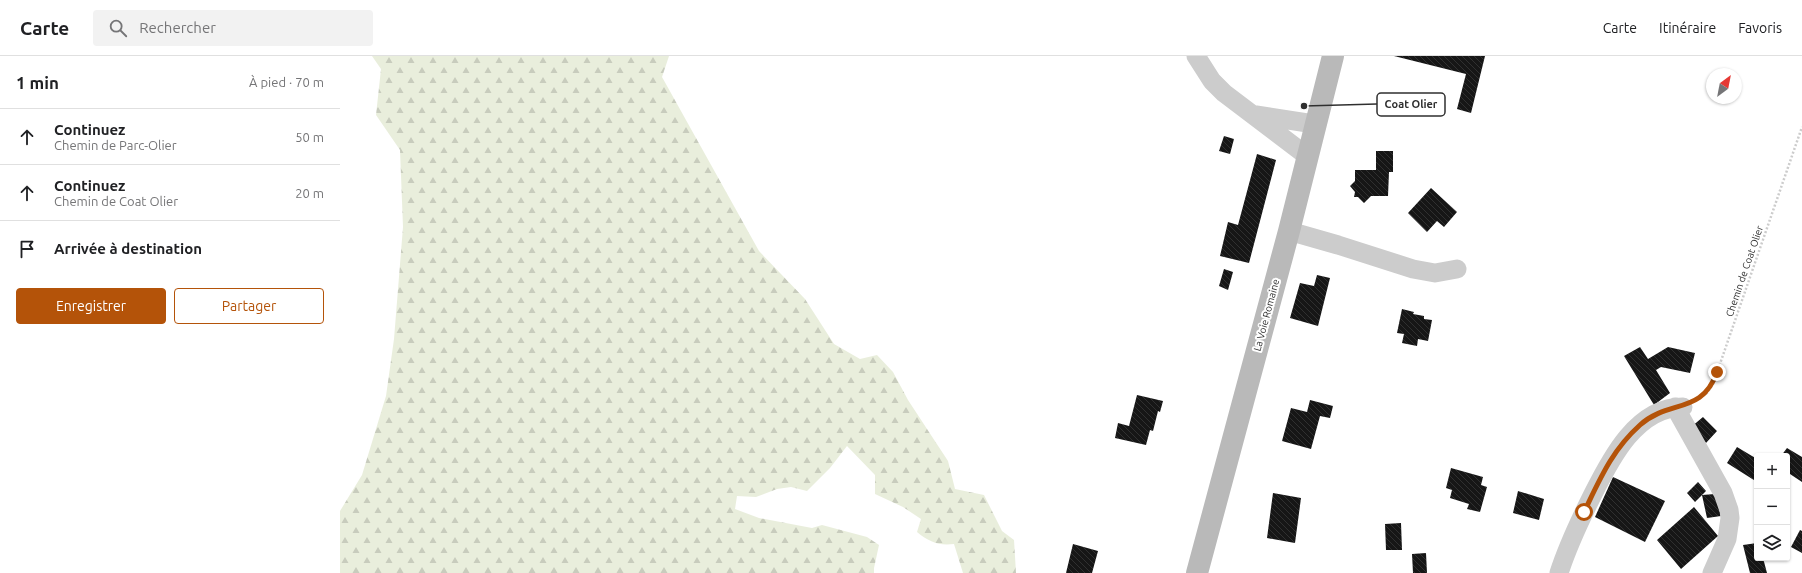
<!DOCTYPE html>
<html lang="fr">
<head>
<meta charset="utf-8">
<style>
	:root { --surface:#fff; --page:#f2f2f2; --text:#202124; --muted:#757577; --line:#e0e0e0; --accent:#b45309 }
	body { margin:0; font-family:Ubuntu,sans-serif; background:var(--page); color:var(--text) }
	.controls { position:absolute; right:12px; bottom:12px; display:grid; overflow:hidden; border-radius:4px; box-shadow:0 1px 3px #0004 }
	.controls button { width:36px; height:36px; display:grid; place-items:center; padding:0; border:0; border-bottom:1px solid var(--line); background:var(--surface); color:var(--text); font:20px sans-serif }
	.compass { position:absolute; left:1366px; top:12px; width:36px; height:36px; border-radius:50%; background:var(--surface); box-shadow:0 1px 3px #0004; rotate:32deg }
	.stop { position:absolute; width:12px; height:12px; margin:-9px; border:3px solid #b45309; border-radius:50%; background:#fff }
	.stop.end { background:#b45309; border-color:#fff; box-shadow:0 1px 4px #0008 }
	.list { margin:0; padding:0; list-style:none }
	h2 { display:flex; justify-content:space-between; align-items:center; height:52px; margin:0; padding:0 16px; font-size:17px }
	h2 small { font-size:13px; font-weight:400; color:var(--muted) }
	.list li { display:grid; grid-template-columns:26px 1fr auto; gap:12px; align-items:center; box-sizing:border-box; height:56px; padding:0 16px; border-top:1px solid var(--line) }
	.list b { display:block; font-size:15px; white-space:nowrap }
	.list p { margin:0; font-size:13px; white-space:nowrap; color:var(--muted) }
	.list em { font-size:13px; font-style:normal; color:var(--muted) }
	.actions { display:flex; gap:8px; padding:12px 16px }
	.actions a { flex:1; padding:9px 0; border:1px solid var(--accent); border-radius:4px; text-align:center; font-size:14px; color:var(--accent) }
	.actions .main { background:var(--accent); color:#fff }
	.icon { flex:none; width:22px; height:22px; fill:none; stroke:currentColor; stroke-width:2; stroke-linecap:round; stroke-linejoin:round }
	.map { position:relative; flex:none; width:1462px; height:517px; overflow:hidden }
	header { display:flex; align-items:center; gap:24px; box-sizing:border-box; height:56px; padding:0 20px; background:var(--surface); border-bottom:1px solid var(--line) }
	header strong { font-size:19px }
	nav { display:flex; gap:22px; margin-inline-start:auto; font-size:14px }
	.search { width:280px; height:36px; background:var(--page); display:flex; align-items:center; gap:10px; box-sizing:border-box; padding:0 14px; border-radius:4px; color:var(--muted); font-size:15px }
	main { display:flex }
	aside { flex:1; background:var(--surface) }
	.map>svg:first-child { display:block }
	.forest { fill:url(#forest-firs) }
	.building { fill:url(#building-back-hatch) }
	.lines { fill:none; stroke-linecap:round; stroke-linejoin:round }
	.path { stroke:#ccc; stroke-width:2.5; stroke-dasharray:2 2; stroke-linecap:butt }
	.street { stroke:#ccc; stroke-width:19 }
	.secondary { stroke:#b9b9b9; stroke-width:22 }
	.route { stroke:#b45309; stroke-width:5 }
	.labels { text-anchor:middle; stroke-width:4; stroke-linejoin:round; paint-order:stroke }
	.street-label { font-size:10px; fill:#2f2f2f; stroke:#fff }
	.leader { fill:none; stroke:#2f2f2f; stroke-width:1.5 }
	.callout-dot { fill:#2f2f2f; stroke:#fff; stroke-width:1.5 }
	.callout { fill:#fff; stroke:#2f2f2f; stroke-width:1.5 }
	.callout-label { font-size:11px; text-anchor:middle; font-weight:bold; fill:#2f2f2f }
</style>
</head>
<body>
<header>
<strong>Carte</strong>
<div class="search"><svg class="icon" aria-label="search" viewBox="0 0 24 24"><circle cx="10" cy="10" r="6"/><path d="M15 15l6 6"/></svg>Rechercher</div>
<nav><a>Carte</a><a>Itinéraire</a><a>Favoris</a></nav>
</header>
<main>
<aside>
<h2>1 min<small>À pied · 70 m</small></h2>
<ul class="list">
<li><svg class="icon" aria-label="ahead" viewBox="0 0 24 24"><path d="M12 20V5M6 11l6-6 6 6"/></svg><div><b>Continuez</b><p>Chemin de Parc-Olier</p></div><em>50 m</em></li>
<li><svg class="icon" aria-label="ahead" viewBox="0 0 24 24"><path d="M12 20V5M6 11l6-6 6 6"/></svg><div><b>Continuez</b><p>Chemin de Coat Olier</p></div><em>20 m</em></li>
<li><svg class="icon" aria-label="arrive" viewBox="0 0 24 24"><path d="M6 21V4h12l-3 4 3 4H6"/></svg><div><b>Arrivée à destination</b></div></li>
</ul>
<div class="actions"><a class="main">Enregistrer</a><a>Partager</a></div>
</aside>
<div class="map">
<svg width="1462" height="517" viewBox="0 0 1462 517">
	<defs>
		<pattern id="forest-firs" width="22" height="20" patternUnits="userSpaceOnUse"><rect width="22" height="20" fill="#e9eedc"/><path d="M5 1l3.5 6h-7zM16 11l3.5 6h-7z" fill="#c8ccbd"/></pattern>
		<pattern id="building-back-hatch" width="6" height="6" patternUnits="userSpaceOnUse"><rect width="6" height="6" fill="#161616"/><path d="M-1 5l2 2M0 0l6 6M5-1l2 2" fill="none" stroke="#303030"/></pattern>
	</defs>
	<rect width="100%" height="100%" fill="#fff"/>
	<!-- forest -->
	<path class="forest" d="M32 0H329L322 21 419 195 465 243 494 288 520 303 537 299 553 316 568 344 608 405 615 433 644 439 662 475 674 484 676 517H623L614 488C599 490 589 486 577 476L581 463 563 451 535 438V419L507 390 490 412 467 435 451 431 437 433 416 441 397 440 395 453 419 462 472 472 482 469 527 481 539 489 534 512V517H0V455L22 419 46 340 54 283 63 171 60 94 36 59 41 13Z"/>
	<!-- building -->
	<path class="building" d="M1054 0H1145L1131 57 1117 53 1126 18Z
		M884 80 894 83 890 98 879 95Z
		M1036 95H1053V116H1049L1048 140H1031L1024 147 1018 141H1014L1015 136 1010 130 1015 125V114H1036Z
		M917 98 936 104 909 207 880 200 888 166 898 169Z
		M1091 132 1117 156 1104 171 1097 165 1087 176 1068 157Z
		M884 213 893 216 888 234 879 230Z
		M977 219 990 222 978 270 950 262 960 227 974 230Z
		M1062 253 1074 256 1073 258 1084 260V263L1092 264 1088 285 1078 283 1077 290 1062 287 1064 278 1057 277Z
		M1300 291 1308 303 1328 291 1355 297 1350 317 1321 311 1316 314 1330 337 1314 349 1284 300Z
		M797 339 823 345 820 356 818 355 813 375 810 374 806 389 775 382 778 367 789 370Z
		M970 344 993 350 990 362 980 360 971 393 942 385 951 352 967 356Z
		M1363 361 1377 375 1366 387 1351 371Z
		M1397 391 1417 403V426L1387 407Z
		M1447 392 1462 401V426L1447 416V400H1441Z
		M1111 412 1143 421 1141 429 1147 431 1140 456 1127 453 1129 448 1110 442 1112 434 1106 432Z
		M1273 421 1325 445 1305 486 1255 461Z
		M1358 426 1366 435 1355 446 1347 437Z
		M1178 435 1204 443 1199 464 1173 457Z
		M933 437 961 442 955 487 927 482Z
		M1375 438 1381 460 1367 462 1362 439Z
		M1354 451 1378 480 1341 513 1317 484Z
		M1061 467 1062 494H1046L1045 468Z
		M1460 474 1462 475V497L1451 491Z
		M1417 487V502H1423L1427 517H1410L1403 489Z
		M733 488 758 495 752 517H726Z
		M1086 497 1087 517H1073L1072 498Z"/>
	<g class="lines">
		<!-- path -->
		<path class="path" d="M1359 342 1367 337 1373 328 1462 71"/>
		<!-- street -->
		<path class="street" d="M856 0 872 25 884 37 967 100
			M916 59 974 68
			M949 175 998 189 1073 213 1095 217 1117 213
			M1335 351 1383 437 1389 454 1390 462 1387 483 1372 517
			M1219 517C1228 489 1240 464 1253 438 1271 402 1297 351 1343 351"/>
		<!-- secondary -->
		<path class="secondary" d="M857 517 949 175 993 0"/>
	</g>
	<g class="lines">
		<!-- route -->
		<path class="route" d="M1244 456C1260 423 1272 394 1300 369 1329 343 1362 359 1377 316"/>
	</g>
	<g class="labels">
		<!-- street labels -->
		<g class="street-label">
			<text transform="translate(1404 215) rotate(-71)" y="4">Chemin de Coat Olier</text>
			<text transform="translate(926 259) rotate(-75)" y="4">La Voie Romaine</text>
		</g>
	</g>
	<!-- callouts -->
	<path class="leader" d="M964 50L1037 48"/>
	<circle class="callout-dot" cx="964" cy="50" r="4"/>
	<rect class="callout" x="1037" y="37" width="68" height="23" rx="4"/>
	<g class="callout-label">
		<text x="1071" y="52">Coat Olier</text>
	</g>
</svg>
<div class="controls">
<button>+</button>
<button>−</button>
<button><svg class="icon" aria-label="layers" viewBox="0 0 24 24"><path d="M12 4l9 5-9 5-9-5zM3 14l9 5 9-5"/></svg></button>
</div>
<svg class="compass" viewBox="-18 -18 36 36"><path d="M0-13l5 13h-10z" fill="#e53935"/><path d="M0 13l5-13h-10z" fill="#757577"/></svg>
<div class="stop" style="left:1244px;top:456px"></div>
<div class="stop end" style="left:1377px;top:316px"></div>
</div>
</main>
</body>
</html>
